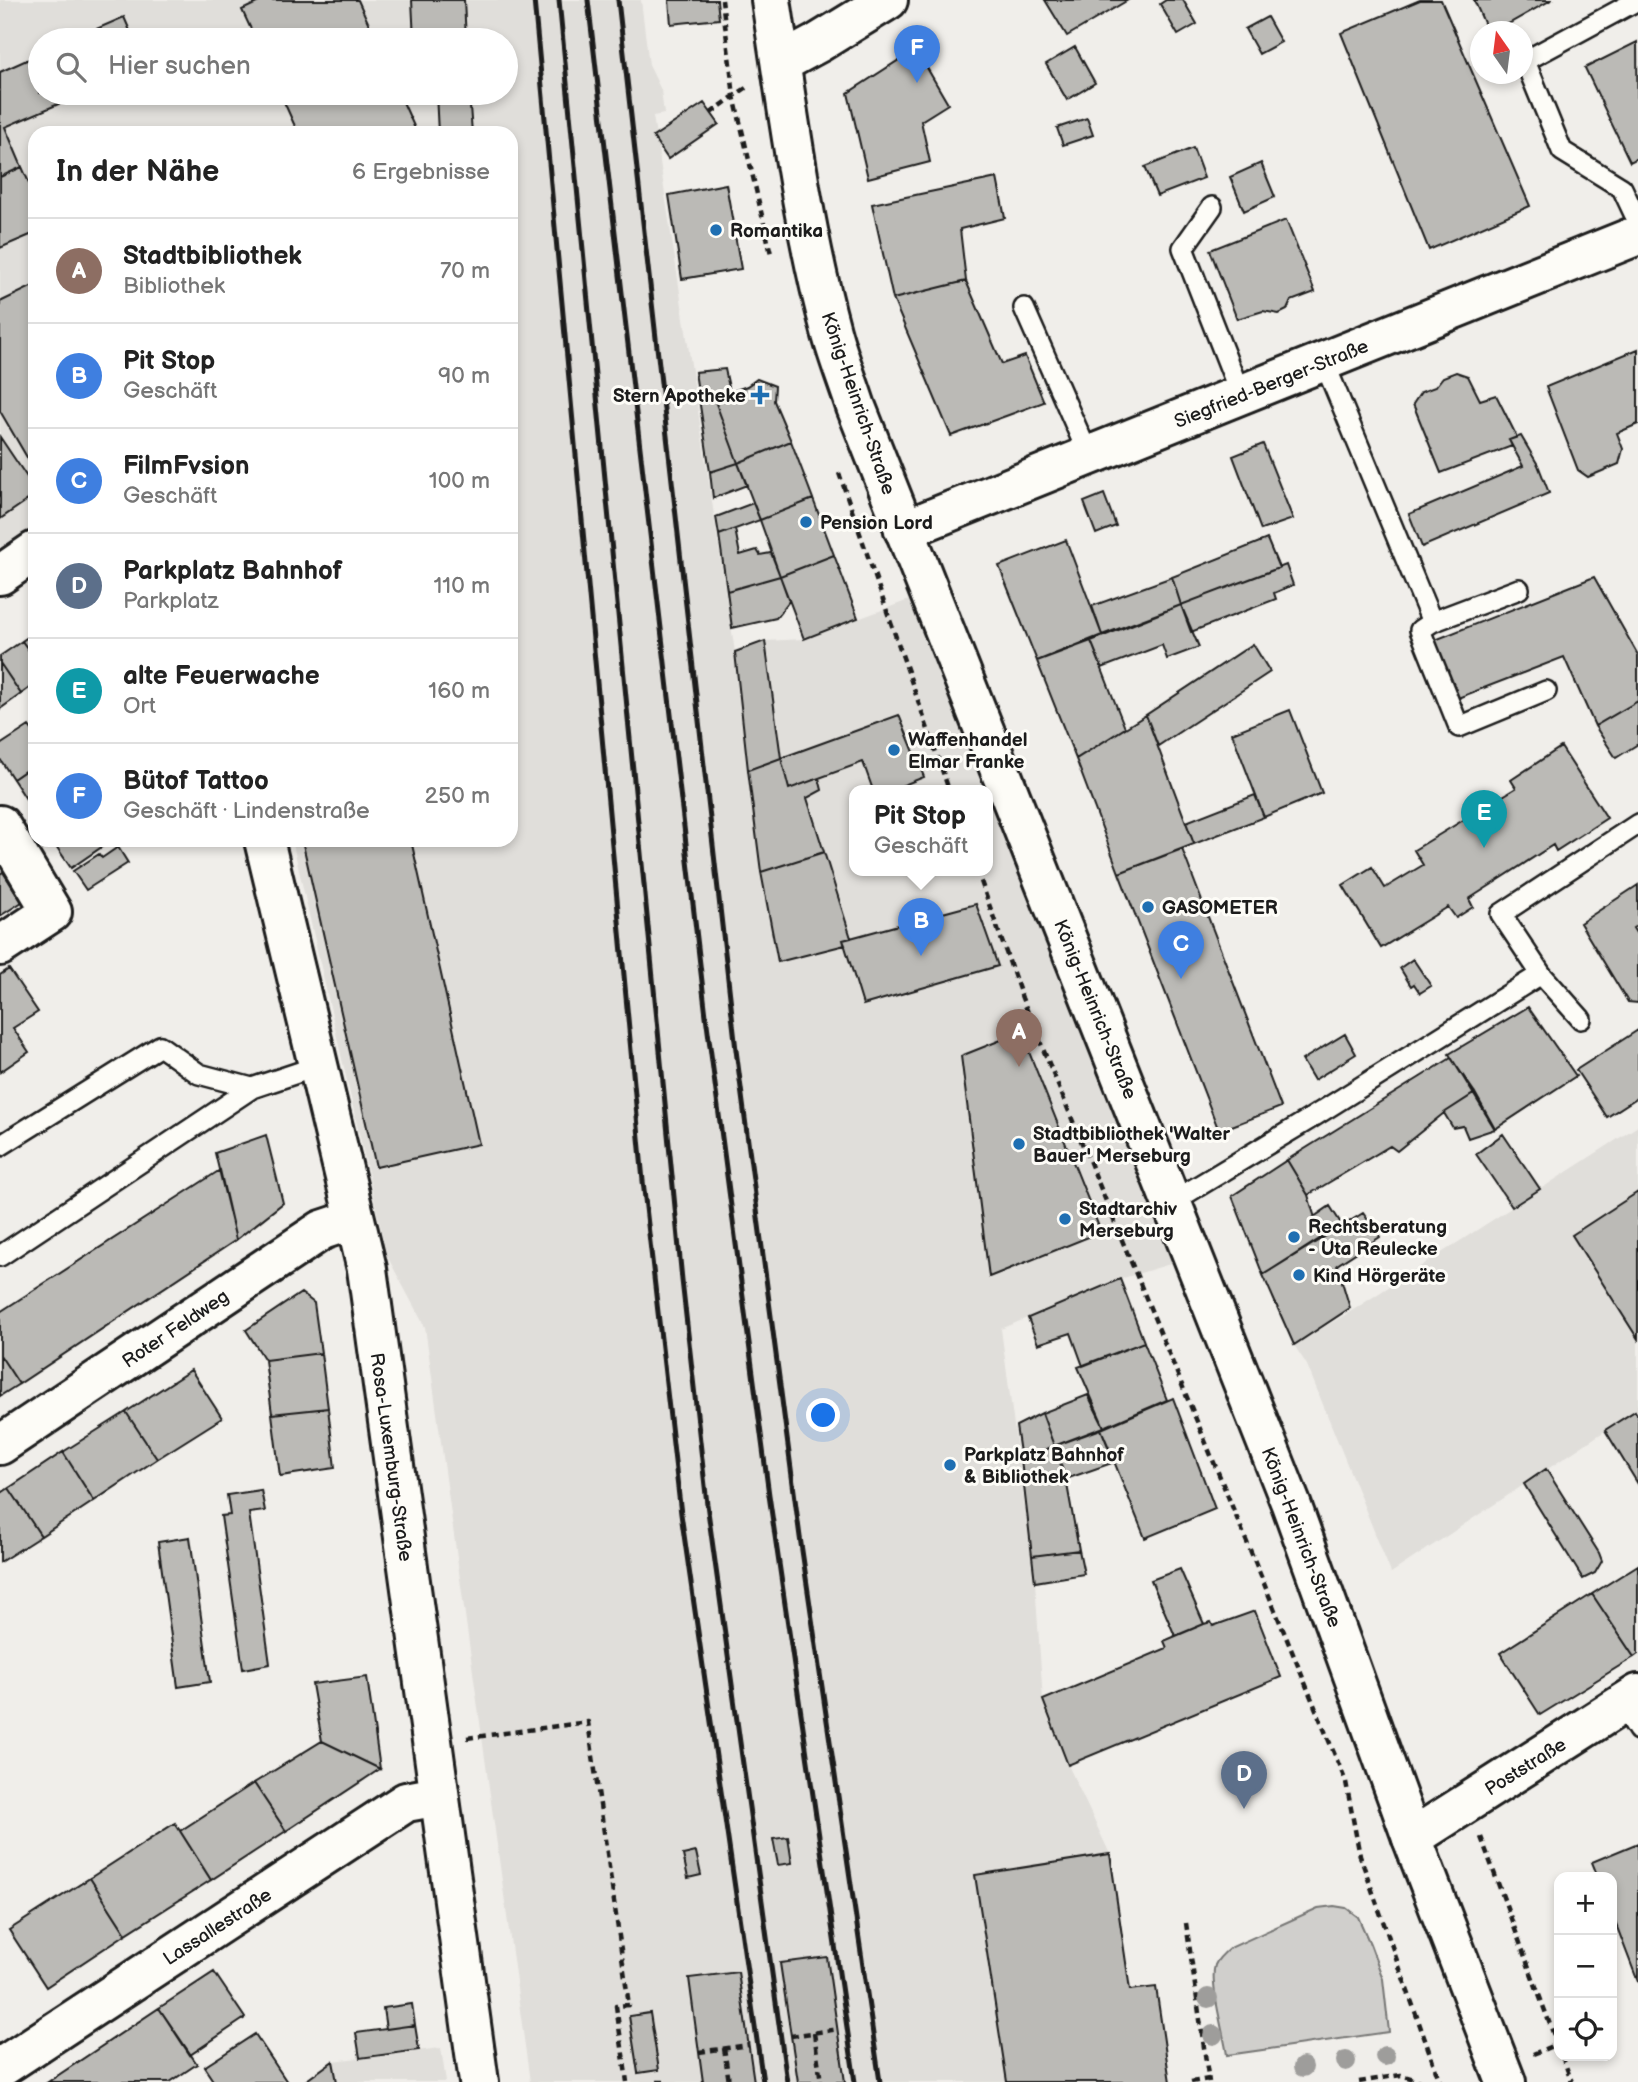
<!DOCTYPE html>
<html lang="de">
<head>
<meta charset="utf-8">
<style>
	:root { --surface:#fff; --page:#f6f6f6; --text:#222; --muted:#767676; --line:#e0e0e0; --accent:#1f6fb2 }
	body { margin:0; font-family:"Balsamiq Sans",sans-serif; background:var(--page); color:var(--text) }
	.controls { position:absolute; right:21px; bottom:21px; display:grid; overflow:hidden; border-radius:14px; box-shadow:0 4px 10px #0003 }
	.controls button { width:63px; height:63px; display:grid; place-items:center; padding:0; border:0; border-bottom:2px solid var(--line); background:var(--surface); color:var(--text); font:35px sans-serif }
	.compass { position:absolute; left:1470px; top:21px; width:63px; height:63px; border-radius:50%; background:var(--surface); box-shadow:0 4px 10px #0003; rotate:346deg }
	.you { position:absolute; left:824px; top:1416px; width:24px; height:24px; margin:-18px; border:5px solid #fff; border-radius:50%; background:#1a73e8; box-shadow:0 0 0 10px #1a73e833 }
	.badge { display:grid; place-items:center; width:46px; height:46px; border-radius:50%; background:var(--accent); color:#fff; font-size:23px; font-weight:700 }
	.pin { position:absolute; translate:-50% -58px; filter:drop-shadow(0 2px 4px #0008) }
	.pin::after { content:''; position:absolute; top:37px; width:24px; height:21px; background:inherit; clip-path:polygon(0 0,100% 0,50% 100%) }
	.popup { position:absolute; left:849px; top:785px; width:144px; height:91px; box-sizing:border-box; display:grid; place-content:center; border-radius:14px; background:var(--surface); filter:drop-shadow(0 2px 5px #0005); font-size:23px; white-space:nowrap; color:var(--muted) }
	.popup b { font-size:26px; color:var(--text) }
	.popup::after { content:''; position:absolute; left:50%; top:100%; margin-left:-14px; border:14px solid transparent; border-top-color:var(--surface) }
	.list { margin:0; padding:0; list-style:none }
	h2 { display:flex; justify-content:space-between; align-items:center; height:91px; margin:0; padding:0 28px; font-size:30px }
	h2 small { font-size:23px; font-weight:400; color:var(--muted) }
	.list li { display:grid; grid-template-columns:46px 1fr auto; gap:21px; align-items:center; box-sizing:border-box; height:105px; padding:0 28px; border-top:2px solid var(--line) }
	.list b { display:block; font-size:26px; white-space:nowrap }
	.list p { margin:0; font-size:23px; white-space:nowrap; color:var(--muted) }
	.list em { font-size:23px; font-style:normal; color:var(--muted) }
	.icon { flex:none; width:38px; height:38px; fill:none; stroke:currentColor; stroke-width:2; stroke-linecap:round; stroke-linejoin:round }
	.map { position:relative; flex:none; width:1638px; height:2082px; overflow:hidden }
	.search { position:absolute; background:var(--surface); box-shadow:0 4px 10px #0003; left:28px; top:28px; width:490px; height:77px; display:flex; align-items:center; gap:18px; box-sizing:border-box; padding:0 24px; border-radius:38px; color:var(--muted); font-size:26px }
	.panel { position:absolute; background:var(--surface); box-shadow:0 4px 10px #0003; left:28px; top:126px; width:490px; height:721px; border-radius:21px }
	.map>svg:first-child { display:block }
	.built { fill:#e0deda; fill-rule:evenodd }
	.green { fill:#d0cfcc; stroke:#767674; stroke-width:2 }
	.building { fill:#bbbab6; stroke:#1c1c1c; stroke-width:2 }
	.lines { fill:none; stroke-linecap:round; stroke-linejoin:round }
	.service-casing { stroke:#1c1c1c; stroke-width:24 }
	.minor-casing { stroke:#1c1c1c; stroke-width:44 }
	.secondary-casing { stroke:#1c1c1c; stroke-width:44 }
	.path { stroke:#1c1c1c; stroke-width:4.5; stroke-dasharray:7 5; stroke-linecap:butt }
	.service { stroke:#fdfcf7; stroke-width:19 }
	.minor { stroke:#fdfcf7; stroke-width:38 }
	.secondary { stroke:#fdfcf7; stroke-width:38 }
	.rail { stroke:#1c1c1c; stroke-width:5 }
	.tree { fill:#9e9d9b }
	.poi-dot { fill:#1f6fb2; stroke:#fdfcf7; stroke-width:2.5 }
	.labels { text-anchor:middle; stroke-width:6; stroke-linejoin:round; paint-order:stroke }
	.poi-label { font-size:19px; font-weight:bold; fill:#1c1c1c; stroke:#fdfcf7; text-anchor:start }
	.street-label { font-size:19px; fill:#1c1c1c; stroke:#fdfcf7 }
</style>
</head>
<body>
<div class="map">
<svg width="1638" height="2082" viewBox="0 0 1638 2082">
	<rect width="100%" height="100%" fill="#f0eeea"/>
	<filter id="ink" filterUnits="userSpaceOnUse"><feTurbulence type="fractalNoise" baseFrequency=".0143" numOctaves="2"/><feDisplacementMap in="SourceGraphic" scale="14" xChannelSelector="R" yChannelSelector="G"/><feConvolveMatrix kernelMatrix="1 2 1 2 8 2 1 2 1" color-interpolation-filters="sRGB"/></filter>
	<g filter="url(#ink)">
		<!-- built -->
		<path class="built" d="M0 0H641L649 65 661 90 664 114 653 116 735 652 765 641 804 639 917 597 1177 1262 1120 1279 1001 1329 1035 1582 1043 1700 1068 1765 1110 1854 1130 1990 1156 1987 1170 2082H530L425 1327 387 1256 292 840H511V133H35V534L0 558ZM40 40H506V93H40ZM855 790H988V870H855Z
			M1638 1126V1409L1391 1573 1307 1365 1294 1345 1353 1310Z
			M441 2048 446 2082H337L333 2061Z"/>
		<!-- green -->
		<path class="green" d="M1334 1906 1346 1908 1358 1917 1370 1944 1383 1979 1389 2032 1227 2055C1224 2034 1209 1983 1215 1965 1218 1958 1224 1953 1230 1948L1318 1908Z"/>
		<!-- building -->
		<path class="building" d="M263 0H358L376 40H256L242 10Z
			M412 0H464L466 40H414Z
			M669 0H717L719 19 671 24Z
			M1045 0H1128L1067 36Z
			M1166 0H1183L1197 24 1178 35 1160 4Z
			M1420 0H1441L1530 206 1429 250 1341 33Z
			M1474 0H1551L1494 32H1488Z
			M124 17 134 40H71Z
			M1267 17 1281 42 1259 54 1245 29Z
			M1637 42 1638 158 1630 162 1585 68Z
			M1075 47 1095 83 1067 100 1046 64Z
			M916 49 948 104 921 121 930 162 868 178 848 93Z
			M40 54V93H84L5 127 22 167 0 177V72Z
			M280 93H399L417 133H298Z
			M436 93H469L472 133H438Z
			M704 103 719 124 668 159 653 137Z
			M1087 118 1093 135 1063 145 1057 128Z
			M1193 148 1204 178 1157 196 1145 167Z
			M1261 163 1275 197 1244 211 1230 177Z
			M22 167 35 196V233L0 248V177Z
			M997 178 1005 218 960 229 966 281 893 299 872 204Z
			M726 184 741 269 682 279 669 195Z
			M1286 220 1315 292 1291 301 1287 310 1279 314 1263 311 1237 319 1210 250Z
			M966 281 1002 364 1025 356 1044 402 951 436 893 299Z
			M35 285V471L0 411V302Z
			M1638 349V424L1617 433 1623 449 1619 464 1588 477 1578 470 1546 387Z
			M725 369 730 392 714 398 738 463 710 472 695 372Z
			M1456 372 1468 376 1480 400 1496 395 1517 437 1509 440 1512 446 1441 473 1413 404 1421 392 1435 387 1443 377Z
			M757 379 775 386 774 401 791 441 738 463 714 398 747 386Z
			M1521 436 1538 465 1549 493 1422 547 1409 514 1523 466 1509 440Z
			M0 437 35 489V495L0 519Z
			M791 441 813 499 760 520 738 463Z
			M1263 444 1293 519 1261 530 1233 456Z
			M738 463 747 485 713 498 710 472Z
			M1104 494 1116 526 1096 534 1084 502Z
			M813 499 834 555 780 576 760 520Z
			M753 503 760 520 719 535 716 517Z
			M735 529 740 555 757 550 760 555 771 553 780 576 727 591 719 535Z
			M1267 539 1279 568 1181 605 1172 577Z
			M1066 540 1102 635 1037 661 999 566Z
			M834 555 858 618 804 639 780 576Z
			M1286 565 1293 585 1274 593 1276 599 1191 632 1181 605Z
			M780 576 789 601 776 618 732 628 727 591Z
			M1172 577 1181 605 1102 635 1092 606Z
			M1594 577 1638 655V701L1595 726 1564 657 1458 698 1435 640Z
			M1181 605 1199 647 1167 659 1162 645 1102 668 1091 641Z
			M35 632V659L22 641Z
			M22 641 35 659V684L21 694 0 663V656Z
			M765 641 781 758 748 770 735 652Z
			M1091 641 1125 728 1076 759 1037 661Z
			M1253 644 1270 672 1158 746 1146 715Z
			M0 663 21 694 0 709Z
			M1638 701V744L1616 758 1595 726Z
			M1290 710 1322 793 1264 817 1232 733Z
			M899 715 924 777 891 790H873L863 762 789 789 781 758Z
			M1146 715 1194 844 1119 873 1076 759Z
			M29 726 35 734V764L13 779 0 759V745Z
			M1561 747 1607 818 1556 851 1553 845 1469 899 1473 907 1456 918 1448 907 1381 948 1343 885 1372 867 1385 888 1423 865 1414 850 1516 788 1511 780Z
			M781 758 789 789 819 778 822 790 807 798 824 852 761 872 748 770Z
			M35 764V806L32 808 13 779Z
			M1255 795 1264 817 1194 844 1186 822Z
			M52 840H103L106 844 71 868Z
			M302 840H411L479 1144 376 1167Z
			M118 847 128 863 86 890 73 871 99 854 102 858Z
			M1182 849 1281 1107 1219 1131 1119 873Z
			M824 852 851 938 843 940 845 945 778 962 761 872Z
			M3 872 22 902 0 916V874Z
			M1638 885V925L1633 928 1638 936V1003L1628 1002 1580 923Z
			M976 904 998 966 863 1005 843 940Z
			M1413 959 1431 986 1420 993 1414 984 1411 986 1400 968Z
			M9 969 38 1012 13 1028 29 1052 0 1072V975Z
			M1528 1007 1576 1076 1495 1129 1449 1054Z
			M1638 1030V1097L1607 1117 1576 1070Z
			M1021 1032 1101 1232 989 1277 961 1056Z
			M1345 1034 1356 1054 1314 1080 1302 1060Z
			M1451 1058 1475 1093 1444 1113 1397 1151 1390 1146 1308 1195 1287 1160Z
			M1475 1093 1495 1129 1468 1138 1463 1126 1453 1128 1444 1113Z
			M1503 1134 1540 1189 1512 1207 1476 1154Z
			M266 1135 283 1203 236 1240 215 1153Z
			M1287 1160 1308 1195 1321 1238 1263 1275 1232 1196Z
			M220 1170 236 1240 19 1384 0 1355V1312Z
			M1638 1192V1339L1572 1235Z
			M1330 1206 1342 1225 1321 1238 1314 1217Z
			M1363 1213 1380 1237 1337 1265 1350 1308 1294 1345 1263 1275Z
			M1120 1279 1144 1342 1083 1366 1071 1333 1038 1344 1028 1318Z
			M301 1293 314 1303 321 1353 265 1360 246 1330Z
			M1144 1342 1167 1400 1104 1427 1078 1367Z
			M321 1353 328 1408 272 1414 265 1360Z
			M0 1355 19 1384 0 1396Z
			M191 1370 222 1418 157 1459 126 1412Z
			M1088 1395 1104 1427 1054 1446 1042 1413Z
			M1173 1398 1215 1509 1145 1538 1101 1429Z
			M328 1408 335 1468 280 1476 272 1414Z
			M1635 1411 1638 1416V1484L1605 1430Z
			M126 1412 157 1459 94 1501 63 1452Z
			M1042 1413 1054 1446 1021 1460 1016 1426Z
			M1101 1429 1115 1462 1066 1479 1054 1446Z
			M1054 1446 1066 1479 1079 1550 1032 1556 1021 1460Z
			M63 1452 94 1501 41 1536 9 1488Z
			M1546 1469 1599 1553 1602 1561 1595 1573 1583 1579 1524 1484Z
			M9 1488 41 1536 0 1562V1494Z
			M261 1490 265 1511 249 1513 270 1664 243 1669 221 1516 230 1515 227 1495Z
			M190 1537 210 1682 178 1687 158 1542Z
			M1079 1550 1084 1574 1035 1582 1032 1556Z
			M1638 1565V1654L1634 1657 1592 1594Z
			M1180 1569 1204 1624 1175 1636 1151 1580Z
			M1592 1594 1634 1657 1540 1715 1500 1653Z
			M1255 1611 1281 1677 1068 1765 1043 1700 1167 1648 1164 1641 1204 1624 1211 1622 1213 1626Z
			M367 1677 380 1769 322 1741 312 1684Z
			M322 1741 380 1769 286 1831 254 1783Z
			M254 1783 286 1831 211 1880 180 1831Z
			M175 1823 211 1880 126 1934 90 1878Z
			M788 1837 792 1863 778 1865 773 1839Z
			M1638 1843V1982L1612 1914V1877H1598L1592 1862Z
			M696 1852 701 1875 688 1878 683 1855Z
			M1110 1854 1130 1990 1156 1987 1170 2082H1007L975 1875Z
			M90 1878 126 1934 46 1987 9 1930Z
			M827 1957 845 2082H798L780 1963Z
			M214 1972 245 2018 190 2055 159 2008Z
			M738 1972 754 2082H703L689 1978Z
			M412 2004 415 2025 386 2029 383 2008Z
			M159 2008 197 2064 170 2082H48Z
			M650 2013 659 2070 638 2073 629 2016Z
			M415 2025 419 2050 360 2058 356 2033Z
			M255 2034 287 2082H214L204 2067Z
			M333 2061 337 2082H304Z"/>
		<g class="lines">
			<!-- service casing -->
			<g class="service-casing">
				<path id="service" d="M1638 0 1525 61 1562 151 1622 188 1638 222
					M1212 207 1183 248 1241 396
					M1024 308 1089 456
					M1324 362 1432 622 1519 589
					M1432 622 1420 630 1459 727 1546 691
					M1541 974 1501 914 1638 824
					M0 1146 160 1046 199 1074 252 1088
					M1172 1202 1308 1120 1541 974 1581 1019
					M0 1256 252 1088 318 1066
					M1622 1705 1638 1730"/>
			</g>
			<!-- minor casing -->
			<g class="minor-casing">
				<path id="minor" d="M781 63 818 43 888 0
					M904 530 1638 235
					M0 575 35 551
					M0 825 52 912 0 946
					M264 840 367 1269 479 2082
					M0 1445 322 1230 355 1219
					M1412 1838 1638 1694
					M0 2068 406 1802 439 1796"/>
			</g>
			<!-- secondary casing -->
			<g class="secondary-casing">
				<path id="secondary" d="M771 0C788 111 802 223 831 331 838 357 848 382 856 407L1291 1504 1412 1838 1506 2082"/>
			</g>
			<!-- path -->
			<path class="path" d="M746 88 734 96 771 254
				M711 113 734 96 722 0
				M839 473 949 790
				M977 870 1022 998 1346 1782 1360 1856 1440 2082
				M467 1738 588 1722 629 2005 616 2006 627 2082
				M1481 1837 1559 2049
				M1186 1923 1209 2082
				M814 2033 821 2082
				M791 2036 838 2029
				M724 2048 729 2082
				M699 2052 749 2045
				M1533 2054 1557 2044
				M1562 2056 1572 2082
				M657 2082H664
				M1191 2082 1209 2079
				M1359 2082 1401 2075 1423 2082"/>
			<!-- service -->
			<use href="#service" class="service"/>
			<!-- minor -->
			<use href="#minor" class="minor"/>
			<!-- secondary -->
			<use href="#secondary" class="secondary"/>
			<!-- rail -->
			<path class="rail" d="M534 0 643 1181 681 1514 763 2082
				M559 0 682 1280 707 1504 787 2082
				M588 0 706 1016 769 1495 855 2082
				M618 0 736 1050 800 1537 880 2082"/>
		</g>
		<!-- trees -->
		<g class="tree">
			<circle cx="1208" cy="1998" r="10"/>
			<circle cx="1213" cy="2035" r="10"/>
			<circle cx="1385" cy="2056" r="10"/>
			<circle cx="1346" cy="2061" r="10"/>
			<circle cx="1303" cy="2067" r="10"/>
		</g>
	</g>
	<!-- markers -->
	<g class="poi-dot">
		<circle cx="716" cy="230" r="7"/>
		<path d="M756.5 384.5h7v7h7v7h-7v7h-7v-7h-7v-7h7z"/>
		<circle cx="806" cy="522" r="7"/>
		<circle cx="894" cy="750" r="7"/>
		<circle cx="1148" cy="907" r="7"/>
		<circle cx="1019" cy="1144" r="7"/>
		<circle cx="1065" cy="1219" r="7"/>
		<circle cx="1294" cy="1237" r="7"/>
		<circle cx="1299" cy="1275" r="7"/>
		<circle cx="950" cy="1465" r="7"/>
	</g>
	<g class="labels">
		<!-- poi labels -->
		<g class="poi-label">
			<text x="730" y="237">Romantika</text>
			<text x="746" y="402" text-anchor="end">Stern Apotheke</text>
			<text x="820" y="529">Pension Lord</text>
			<text x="908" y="746">Waffenhandel<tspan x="908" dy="22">Elmar Franke</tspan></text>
			<text x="1162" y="914">GASOMETER</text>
			<text x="1033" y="1140">Stadtbibliothek 'Walter<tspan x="1033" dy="22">Bauer' Merseburg</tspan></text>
			<text x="1079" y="1215">Stadtarchiv<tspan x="1079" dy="22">Merseburg</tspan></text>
			<text x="1308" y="1233">Rechtsberatung<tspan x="1308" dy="22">- Uta Reulecke</tspan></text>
			<text x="1313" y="1282">Kind Hörgeräte</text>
			<text x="964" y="1461">Parkplatz Bahnhof<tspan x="964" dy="22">&amp; Bibliothek</tspan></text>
		</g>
		<!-- street labels -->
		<g class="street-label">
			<text transform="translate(1271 383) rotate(-22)" y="7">Siegfried-Berger-Straße</text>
			<text transform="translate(859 403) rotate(71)" y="7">König-Heinrich-Straße</text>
			<text transform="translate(1096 1009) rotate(68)" y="7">König-Heinrich-Straße</text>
			<text transform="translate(175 1328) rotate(-34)" y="7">Roter Feldweg</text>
			<text transform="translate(392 1457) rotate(82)" y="7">Rosa-Luxemburg-Straße</text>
			<text transform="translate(1302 1537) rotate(69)" y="7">König-Heinrich-Straße</text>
			<text transform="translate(1525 1766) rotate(-32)" y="7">Poststraße</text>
			<text transform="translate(217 1926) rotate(-33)" y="7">Lassallestraße</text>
		</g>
	</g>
</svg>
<div class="controls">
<button>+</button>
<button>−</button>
<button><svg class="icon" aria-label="locate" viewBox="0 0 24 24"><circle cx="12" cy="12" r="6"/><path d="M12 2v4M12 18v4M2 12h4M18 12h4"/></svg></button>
</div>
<svg class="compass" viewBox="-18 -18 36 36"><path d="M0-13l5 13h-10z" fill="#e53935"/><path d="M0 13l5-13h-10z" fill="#767676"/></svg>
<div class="you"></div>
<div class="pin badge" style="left:1019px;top:1067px;background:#8d6e63">A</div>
<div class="pin badge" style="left:921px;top:956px;background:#3f7fe0">B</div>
<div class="popup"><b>Pit Stop</b>Geschäft</div>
<div class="pin badge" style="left:1181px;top:979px;background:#3f7fe0">C</div>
<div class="pin badge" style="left:1244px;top:1809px;background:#5c6f8a">D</div>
<div class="pin badge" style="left:1484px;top:848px;background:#0f9aa8">E</div>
<div class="pin badge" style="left:917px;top:83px;background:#3f7fe0">F</div>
<div class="search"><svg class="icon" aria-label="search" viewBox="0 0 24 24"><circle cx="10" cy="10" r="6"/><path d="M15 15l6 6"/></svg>Hier suchen</div>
<section class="panel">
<h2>In der Nähe<small>6 Ergebnisse</small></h2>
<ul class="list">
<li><span class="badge" style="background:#8d6e63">A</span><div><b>Stadtbibliothek</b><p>Bibliothek</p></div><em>70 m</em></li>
<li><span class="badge" style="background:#3f7fe0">B</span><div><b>Pit Stop</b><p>Geschäft</p></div><em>90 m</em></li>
<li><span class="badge" style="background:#3f7fe0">C</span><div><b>FilmFvsion</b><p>Geschäft</p></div><em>100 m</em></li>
<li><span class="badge" style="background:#5c6f8a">D</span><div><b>Parkplatz Bahnhof</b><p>Parkplatz</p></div><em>110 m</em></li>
<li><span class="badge" style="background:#0f9aa8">E</span><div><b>alte Feuerwache</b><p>Ort</p></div><em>160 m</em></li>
<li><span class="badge" style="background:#3f7fe0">F</span><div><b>Bütof Tattoo</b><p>Geschäft · Lindenstraße</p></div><em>250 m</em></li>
</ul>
</section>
</div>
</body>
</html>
